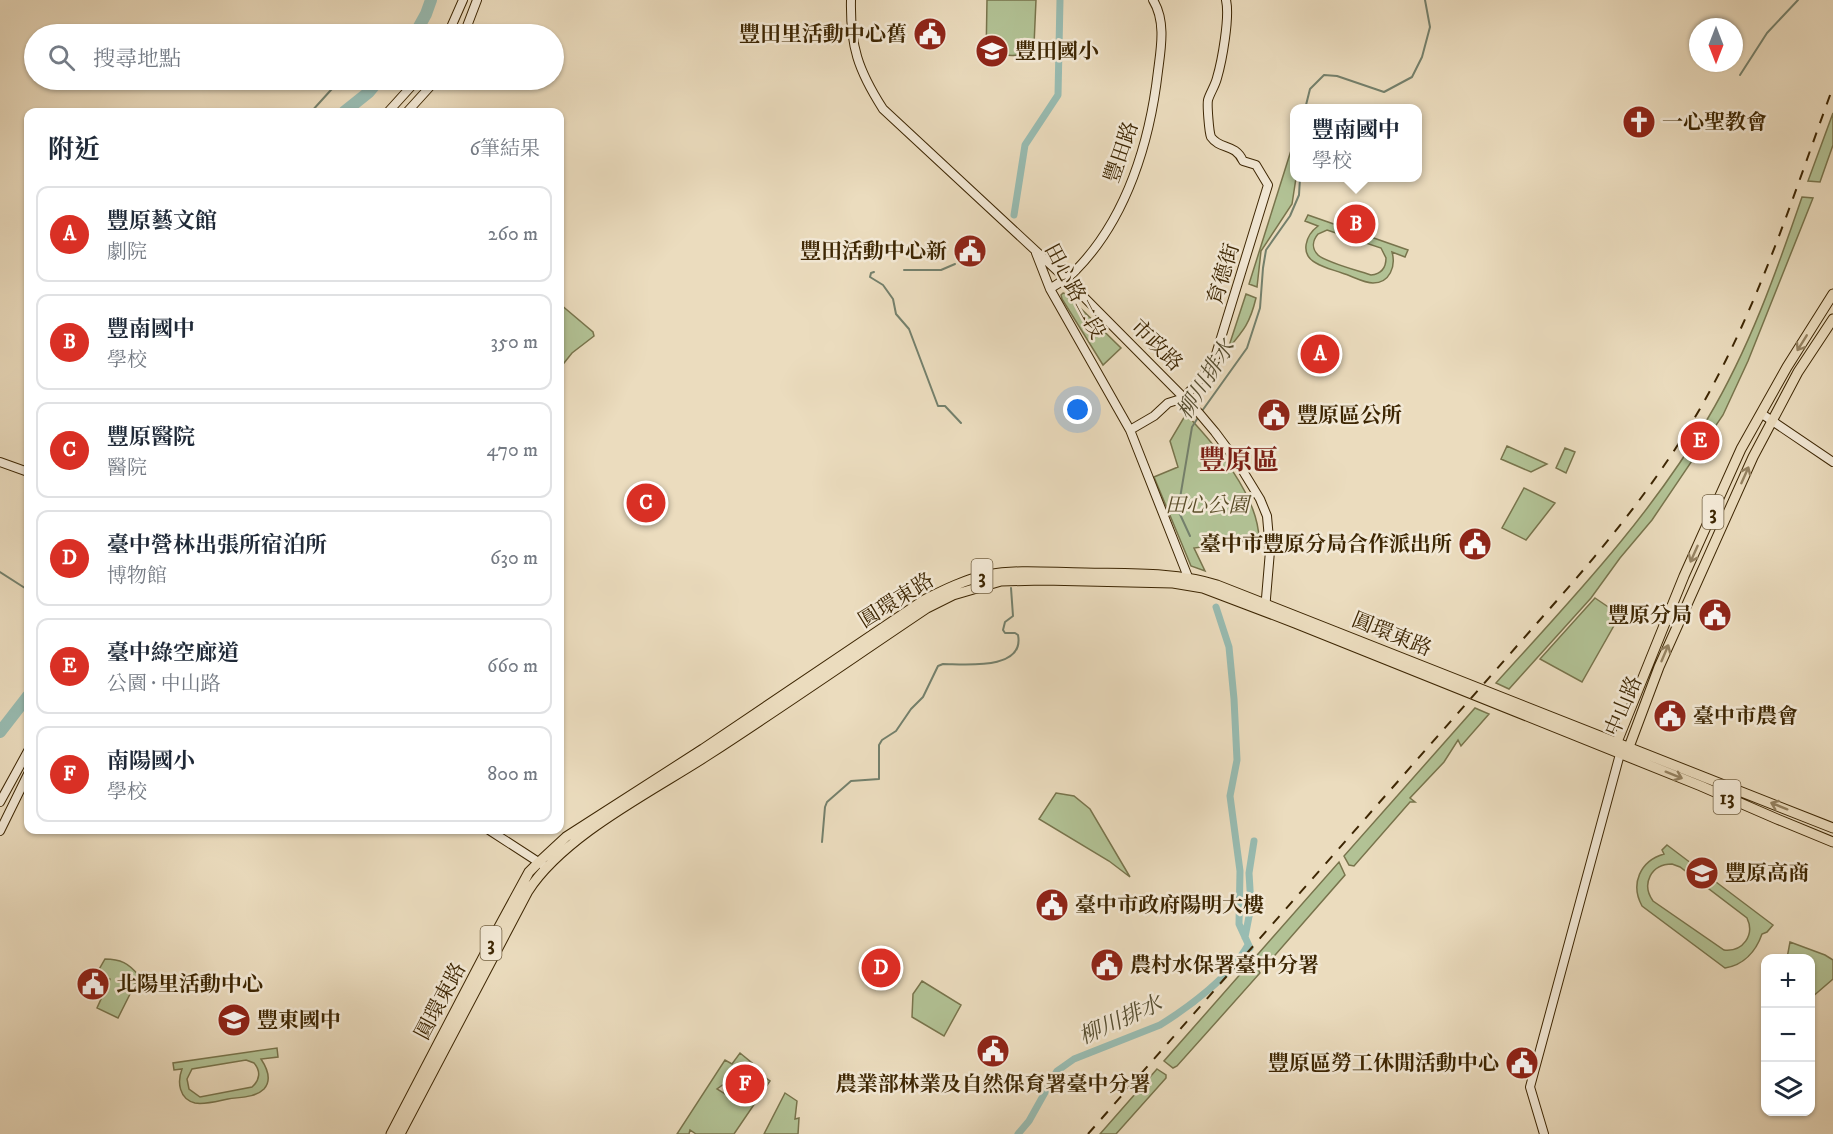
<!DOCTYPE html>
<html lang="zh-TW">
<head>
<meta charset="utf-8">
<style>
	:root { --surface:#fff; --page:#f2f2f3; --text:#1f2937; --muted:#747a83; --line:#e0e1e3; --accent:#d93025 }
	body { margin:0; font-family:"IM FELL DW Pica","Noto Serif TC",serif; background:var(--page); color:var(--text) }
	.controls { position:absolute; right:18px; bottom:18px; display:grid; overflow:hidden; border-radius:12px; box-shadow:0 2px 4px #0004 }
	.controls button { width:54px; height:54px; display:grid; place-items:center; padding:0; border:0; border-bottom:2px solid var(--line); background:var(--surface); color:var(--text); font:30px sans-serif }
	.compass { position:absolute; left:1689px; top:18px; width:54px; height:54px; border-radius:50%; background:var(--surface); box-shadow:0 2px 4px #0004; rotate:180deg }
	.you { position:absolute; left:1078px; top:410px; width:21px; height:21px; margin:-15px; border:4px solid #fff; border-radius:50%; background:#1a73e8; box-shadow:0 0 0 9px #1a73e833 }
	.badge { display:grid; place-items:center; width:39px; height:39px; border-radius:50%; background:var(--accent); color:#fff; font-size:20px; font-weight:700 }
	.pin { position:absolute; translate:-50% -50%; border:3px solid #fff; box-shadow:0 2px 6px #0006 }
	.popup { position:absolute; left:1290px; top:104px; width:132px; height:78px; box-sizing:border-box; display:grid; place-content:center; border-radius:12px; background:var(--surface); filter:drop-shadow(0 2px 4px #0005); font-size:20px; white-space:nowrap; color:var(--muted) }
	.popup b { font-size:22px; color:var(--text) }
	.popup::after { content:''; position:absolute; left:50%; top:100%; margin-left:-12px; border:12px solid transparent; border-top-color:var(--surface) }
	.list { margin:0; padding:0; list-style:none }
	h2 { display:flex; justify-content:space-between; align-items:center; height:78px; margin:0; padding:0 24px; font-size:26px }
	h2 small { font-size:20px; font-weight:400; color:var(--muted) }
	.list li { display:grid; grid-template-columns:39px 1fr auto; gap:18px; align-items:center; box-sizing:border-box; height:96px; margin:0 12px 12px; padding:0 12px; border:2px solid var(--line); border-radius:12px }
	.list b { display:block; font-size:22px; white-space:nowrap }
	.list p { margin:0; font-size:20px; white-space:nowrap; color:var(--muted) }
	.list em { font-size:20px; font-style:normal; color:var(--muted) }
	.icon { flex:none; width:33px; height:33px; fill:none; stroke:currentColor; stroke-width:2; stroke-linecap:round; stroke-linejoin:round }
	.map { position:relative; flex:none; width:1833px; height:1134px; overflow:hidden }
	.search { position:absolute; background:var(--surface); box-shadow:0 2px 4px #0004; left:24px; top:24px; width:540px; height:66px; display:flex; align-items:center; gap:15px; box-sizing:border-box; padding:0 21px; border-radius:33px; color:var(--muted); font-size:22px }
	.panel { position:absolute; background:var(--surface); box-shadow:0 2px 4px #0004; left:24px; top:108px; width:540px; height:726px; border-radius:12px }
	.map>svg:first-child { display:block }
	.green { fill:#b2c295; stroke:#78744c; stroke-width:1.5; fill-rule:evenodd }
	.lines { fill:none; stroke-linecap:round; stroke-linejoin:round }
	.stream { stroke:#74806c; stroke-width:2 }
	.canal { stroke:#98bcb2; stroke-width:7 }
	.river { stroke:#98bcb2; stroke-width:12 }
	.secondary-casing { stroke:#3d2603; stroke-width:10 }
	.primary-casing { stroke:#3d2603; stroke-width:11 }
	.secondary { stroke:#f2e8d5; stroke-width:8 }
	.primary { stroke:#ebdcbe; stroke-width:9 }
	.rail { stroke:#3d2603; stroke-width:2; stroke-dasharray:10 10; stroke-linecap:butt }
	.oneway { stroke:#948160 }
	.labels { text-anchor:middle; stroke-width:5; stroke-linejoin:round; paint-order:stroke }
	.shield { fill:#f2e8d5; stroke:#736042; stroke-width:1.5 }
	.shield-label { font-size:20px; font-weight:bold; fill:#3d2603 }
	.poi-label { font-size:21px; font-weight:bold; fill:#3d2603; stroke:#f2e8d5; text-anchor:start }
	.street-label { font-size:21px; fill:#3d2603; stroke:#f2e8d5 }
	.park-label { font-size:21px; font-style:italic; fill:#5a4d28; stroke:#f2e8d5 }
	.water-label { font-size:22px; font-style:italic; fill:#544c2f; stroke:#f2e8d5 }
	.district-label { font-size:27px; font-weight:bold; fill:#7a1f14; stroke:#f2e8d5 }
</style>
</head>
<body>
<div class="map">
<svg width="1833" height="1134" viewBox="0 0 1833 1134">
	<rect width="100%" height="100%" fill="#ebdcbe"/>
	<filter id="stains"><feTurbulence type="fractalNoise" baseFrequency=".00333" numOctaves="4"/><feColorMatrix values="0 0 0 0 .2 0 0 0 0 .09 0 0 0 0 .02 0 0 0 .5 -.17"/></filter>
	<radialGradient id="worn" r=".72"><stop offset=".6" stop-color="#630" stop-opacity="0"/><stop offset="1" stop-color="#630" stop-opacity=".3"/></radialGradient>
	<!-- green -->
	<path class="green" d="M987 0H1036L1034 45C1023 57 1009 58 995 51L994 59H986Z
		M1833 113V145L1820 182 1808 181Z
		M1294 141 1296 178 1292 204 1261 251 1257 287 1249 284Z
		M1802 197 1813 198 1748 361 1723 415 1652 520 1620 558 1591 598 1509 689 1496 683C1572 599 1651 516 1708 418 1749 349 1776 273 1802 197Z
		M1308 215 1408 250 1405 257 1392 252C1396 266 1390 283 1373 283 1364 283 1352 276 1342 273 1334 270 1324 268 1316 263 1299 254 1306 235 1318 226L1305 221ZM1327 230 1381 248 1386 258C1386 268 1381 274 1371 275 1359 271 1325 262 1318 255 1311 248 1313 240 1318 234Z
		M1063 293 1066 294 1121 348 1103 365 1062 299 1061 295Z
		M1246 294 1256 298C1250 323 1244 330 1228 349Z
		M560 304 593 332 594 336 572 353 560 368Z
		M1186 414C1215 445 1258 495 1259 539L1194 548 1205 571 1191 566 1154 477 1178 467 1170 441Z
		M1507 446 1547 464 1531 472 1501 459Z
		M1565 448 1575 452 1566 473 1556 468Z
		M1524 488 1555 503 1526 540 1502 528Z
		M1595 598 1620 615 1582 682 1540 659Z
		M1475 708 1489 714 1461 746 1458 740 1444 762 1410 798 1415 802H1410L1354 866 1349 865 1344 856Z
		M1056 793 1074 796 1090 809 1130 877 1109 861 1039 819Z
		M1667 845 1773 925 1767 932 1762 934C1756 951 1744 965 1725 968L1642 906C1630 884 1640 861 1664 854L1662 850ZM1672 864 1680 867 1747 918C1755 935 1743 952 1724 950L1653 901C1641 884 1651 864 1672 864Z
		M1339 862 1345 875 1269 962 1267 956 1257 967 1260 973 1177 1066 1173 1068 1164 1061Z
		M1790 942 1825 955 1833 960V979L1811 998 1810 958H1787Z
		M105 959C120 959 129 963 139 976L118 1018 97 1008 110 979 97 973Z
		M922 981 961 1005 944 1036 912 1017 913 994Z
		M277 1048 278 1057 261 1059C267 1068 272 1080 264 1089 255 1098 239 1097 228 1099 218 1101 204 1105 195 1103 179 1099 177 1082 182 1069L174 1070 173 1063ZM246 1060 254 1063C261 1071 260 1080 252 1087L200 1097 189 1089 187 1079 192 1069Z
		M740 1053 763 1072 754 1083 733 1066 728 1074 744 1077 753 1091 763 1076 770 1081 734 1134H696L690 1130 689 1134H677L725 1060 732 1064ZM724 1084C736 1084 746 1091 741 1104L717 1089Z
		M1157 1069 1166 1075V1078L1116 1134H1100Z
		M785 1093 797 1101 795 1119 799 1118 798 1134H764Z"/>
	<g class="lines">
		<!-- stream -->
		<path class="stream" d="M1740 75 1767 33 1798 0
			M1305 109 1310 89 1324 75 1337 76 1384 92 1412 77 1422 57 1430 27 1425 0
			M311 112 340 80
			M904 270H941L955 264
			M874 272 871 273 870 277 883 285 893 299 896 314 909 329 938 406H945L961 423
			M1202 411 1247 348 1260 308 1263 268 1266 250 1290 216 1299 195 1300 178
			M1190 536 1178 510 1192 427 1199 416
			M0 572 28 590
			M822 842 825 807 827 802 851 781 879 779V745L882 740 896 731 911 709 923 697 938 666 943 664C964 664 1025 671 1018 635L1015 633H1005L1003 630 1005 622 1013 616 1011 588"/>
		<!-- canal -->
		<path class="canal" d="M1014 215 1025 145 1058 95 1060 0
			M1216 607 1229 647 1234 699 1237 760 1230 796 1240 871 1239 924 1250 948
			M1245 937 1251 906 1249 873 1254 841
			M1018 1134 1029 1121 1057 1071 1074 1059 1160 1025C1189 1007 1231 976 1248 945"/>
		<!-- river -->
		<path class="river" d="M415 34 426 14 431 0
			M344 112 369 92 379 80
			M0 732 28 696"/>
		<!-- secondary casing -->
		<g class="secondary-casing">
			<path id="secondary" d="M851 0C850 46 858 70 883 109L1065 278 1199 413 1215 432 1238 463 1260 499 1267 516 1270 551 1265 610
				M448 34 463 0
				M464 34 477 0
				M388 112 417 80
				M407 112 436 80
				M1036 253 1050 289 1130 430 1188 577
				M1050 289C1058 283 1069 278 1076 270 1127 218 1150 141 1158 71 1161 48 1166 21 1153 0
				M1762 414 1833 462
				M1130 430 1154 416 1168 403 1184 398 1213 364 1268 185 1256 165 1243 161C1235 143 1220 150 1211 137 1209 132 1207 105 1208 100 1210 93 1215 86 1217 78 1222 61 1230 17 1226 0
				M0 462 28 472
				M0 802 28 751
				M489 830 543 865
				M0 831 28 774
				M1544 1134 1530 1087 1620 754"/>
		</g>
		<!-- primary casing -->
		<g class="primary-casing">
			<path id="primary" d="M1617 742 1684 576 1741 449 1787 367 1833 294
				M1627 749 1629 747 1659 667 1753 457 1798 372 1833 319
				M391 1134 499 927 529 872 539 862 566 837 703 749 924 600C944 590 966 579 988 575 1019 569 1053 573 1085 573 1129 574 1175 572 1217 585L1833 828
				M400 1134 528 891C564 835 651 792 708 755 782 707 854 657 927 608L953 595 1001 581 1043 580 1173 583 1203 588 1295 623 1701 786 1777 819 1833 842"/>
		</g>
		<!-- secondary -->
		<use href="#secondary" class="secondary"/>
		<!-- primary -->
		<use href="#primary" class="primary"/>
		<!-- rail -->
		<path class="rail" d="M1088 1134 1560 597C1617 532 1671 464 1712 387 1763 292 1796 188 1833 87"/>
	</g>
	<!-- one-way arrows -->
	<defs><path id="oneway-shaft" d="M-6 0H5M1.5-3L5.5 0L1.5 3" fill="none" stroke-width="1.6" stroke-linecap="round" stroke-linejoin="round" transform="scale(1.5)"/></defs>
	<g class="oneway">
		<use href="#oneway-shaft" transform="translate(1802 343) rotate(122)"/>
		<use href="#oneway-shaft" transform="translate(1745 475) rotate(-66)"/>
		<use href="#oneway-shaft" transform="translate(1694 554) rotate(114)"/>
		<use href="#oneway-shaft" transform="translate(1665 653) rotate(-67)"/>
		<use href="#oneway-shaft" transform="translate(1674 775) rotate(22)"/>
		<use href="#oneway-shaft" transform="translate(1779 806) rotate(-158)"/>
	</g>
	<!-- icons -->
	<defs>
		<g id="civic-disc" transform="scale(1.725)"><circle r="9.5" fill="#8f2418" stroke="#f2e8d5"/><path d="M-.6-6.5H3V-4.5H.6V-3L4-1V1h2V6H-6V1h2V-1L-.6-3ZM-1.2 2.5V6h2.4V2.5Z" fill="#fff"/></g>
		<g id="school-disc" transform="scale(1.725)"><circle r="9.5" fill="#8f2418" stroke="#f2e8d5"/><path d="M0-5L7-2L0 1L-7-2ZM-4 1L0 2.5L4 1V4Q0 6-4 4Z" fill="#fff"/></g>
		<g id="church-disc" transform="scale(1.725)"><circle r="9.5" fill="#8f2418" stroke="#f2e8d5"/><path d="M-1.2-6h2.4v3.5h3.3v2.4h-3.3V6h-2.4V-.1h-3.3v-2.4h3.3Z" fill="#fff"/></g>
	</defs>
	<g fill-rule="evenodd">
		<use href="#civic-disc" x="930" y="34"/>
		<use href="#school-disc" x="992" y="51"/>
		<use href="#church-disc" x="1639" y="122"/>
		<use href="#civic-disc" x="970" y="251"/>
		<use href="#civic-disc" x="1274" y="415"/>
		<use href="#civic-disc" x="1475" y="544"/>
		<use href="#civic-disc" x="1715" y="615"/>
		<use href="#civic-disc" x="1670" y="716"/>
		<use href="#school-disc" x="1702" y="873"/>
		<use href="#civic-disc" x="1052" y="905"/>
		<use href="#civic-disc" x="1107" y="965"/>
		<use href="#civic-disc" x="93" y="984"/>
		<use href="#school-disc" x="234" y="1020"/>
		<use href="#civic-disc" x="993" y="1051"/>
		<use href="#civic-disc" x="1522" y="1063"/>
	</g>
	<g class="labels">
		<!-- shield labels -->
		<g class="shield">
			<rect x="1702.5" y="495" width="21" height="34" rx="4.5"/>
			<rect x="971.5" y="559" width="21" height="34" rx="4.5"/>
			<rect x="1713.5" y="780" width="27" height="34" rx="4.5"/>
			<rect x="480.5" y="926" width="21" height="34" rx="4.5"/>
		</g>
		<g class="shield-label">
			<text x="1713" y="519">3</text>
			<text x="982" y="583">3</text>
			<text x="1727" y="804">13</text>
			<text x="491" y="950">3</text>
		</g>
		<!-- poi labels -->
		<g class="poi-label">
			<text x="907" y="41" text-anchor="end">豐田里活動中心舊</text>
			<text x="1015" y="58">豐田國小</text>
			<text x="1662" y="129">一心聖教會</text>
			<text x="947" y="258" text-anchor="end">豐田活動中心新</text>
			<text x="1297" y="422">豐原區公所</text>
			<text x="1452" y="551" text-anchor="end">臺中市豐原分局合作派出所</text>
			<text x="1692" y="622" text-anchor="end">豐原分局</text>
			<text x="1693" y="723">臺中市農會</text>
			<text x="1725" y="880">豐原高商</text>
			<text x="1075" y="912">臺中市政府陽明大樓</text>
			<text x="1130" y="972">農村水保署臺中分署</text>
			<text x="116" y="991">北陽里活動中心</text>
			<text x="257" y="1027">豐東國中</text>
			<text x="1499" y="1070" text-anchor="end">豐原區勞工休閒活動中心</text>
			<text x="993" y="1091" text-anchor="middle">農業部林業及自然保育署臺中分署</text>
		</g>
		<!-- street labels -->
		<g class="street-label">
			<text transform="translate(1121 152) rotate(-71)" y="7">豐田路</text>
			<text transform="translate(1223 274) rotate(-73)" y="7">育德街</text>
			<text transform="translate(1075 291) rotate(62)" y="7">田心路二段</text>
			<text transform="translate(1157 345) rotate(45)" y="7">市政路</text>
			<text transform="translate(896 600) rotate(-32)" y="7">圓環東路</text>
			<text transform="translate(1392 634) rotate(22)" y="7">圓環東路</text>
			<text transform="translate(1623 706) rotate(-67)" y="7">中山路</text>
			<text transform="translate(440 1001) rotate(-62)" y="7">圓環東路</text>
		</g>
		<!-- park labels -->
		<g class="park-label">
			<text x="1207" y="512">田心公園</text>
		</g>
		<!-- water labels -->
		<g class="water-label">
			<text transform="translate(1205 379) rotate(-58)" y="8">柳川排水</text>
			<text transform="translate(1120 1019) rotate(-24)" y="8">柳川排水</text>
		</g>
		<!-- district labels -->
		<g class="district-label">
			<text x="1239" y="469">豐原區</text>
		</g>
	</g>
	<rect width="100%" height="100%" filter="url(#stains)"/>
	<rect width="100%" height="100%" fill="url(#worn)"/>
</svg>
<div class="controls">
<button>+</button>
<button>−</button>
<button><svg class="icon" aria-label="layers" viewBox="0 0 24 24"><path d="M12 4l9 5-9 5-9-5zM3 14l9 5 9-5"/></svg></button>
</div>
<svg class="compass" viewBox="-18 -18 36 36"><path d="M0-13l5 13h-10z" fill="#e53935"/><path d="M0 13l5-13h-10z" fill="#747a83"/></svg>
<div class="you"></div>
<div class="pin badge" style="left:1320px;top:354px">A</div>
<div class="pin badge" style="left:1356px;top:224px">B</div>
<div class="popup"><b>豐南國中</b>學校</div>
<div class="pin badge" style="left:646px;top:503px">C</div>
<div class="pin badge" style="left:881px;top:968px">D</div>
<div class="pin badge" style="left:1700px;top:441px">E</div>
<div class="pin badge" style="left:745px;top:1084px">F</div>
<div class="search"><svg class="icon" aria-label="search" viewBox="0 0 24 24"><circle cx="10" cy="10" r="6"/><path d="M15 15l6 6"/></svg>搜尋地點</div>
<section class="panel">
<h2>附近<small>6筆結果</small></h2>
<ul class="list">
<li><span class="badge">A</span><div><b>豐原藝文館</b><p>劇院</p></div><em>260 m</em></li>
<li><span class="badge">B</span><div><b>豐南國中</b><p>學校</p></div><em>350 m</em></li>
<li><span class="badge">C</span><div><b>豐原醫院</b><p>醫院</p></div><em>470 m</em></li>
<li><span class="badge">D</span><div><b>臺中營林出張所宿泊所</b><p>博物館</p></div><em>630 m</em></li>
<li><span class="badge">E</span><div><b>臺中綠空廊道</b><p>公園 · 中山路</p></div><em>660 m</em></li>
<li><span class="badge">F</span><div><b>南陽國小</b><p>學校</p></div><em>800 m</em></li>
</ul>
</section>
</div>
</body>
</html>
